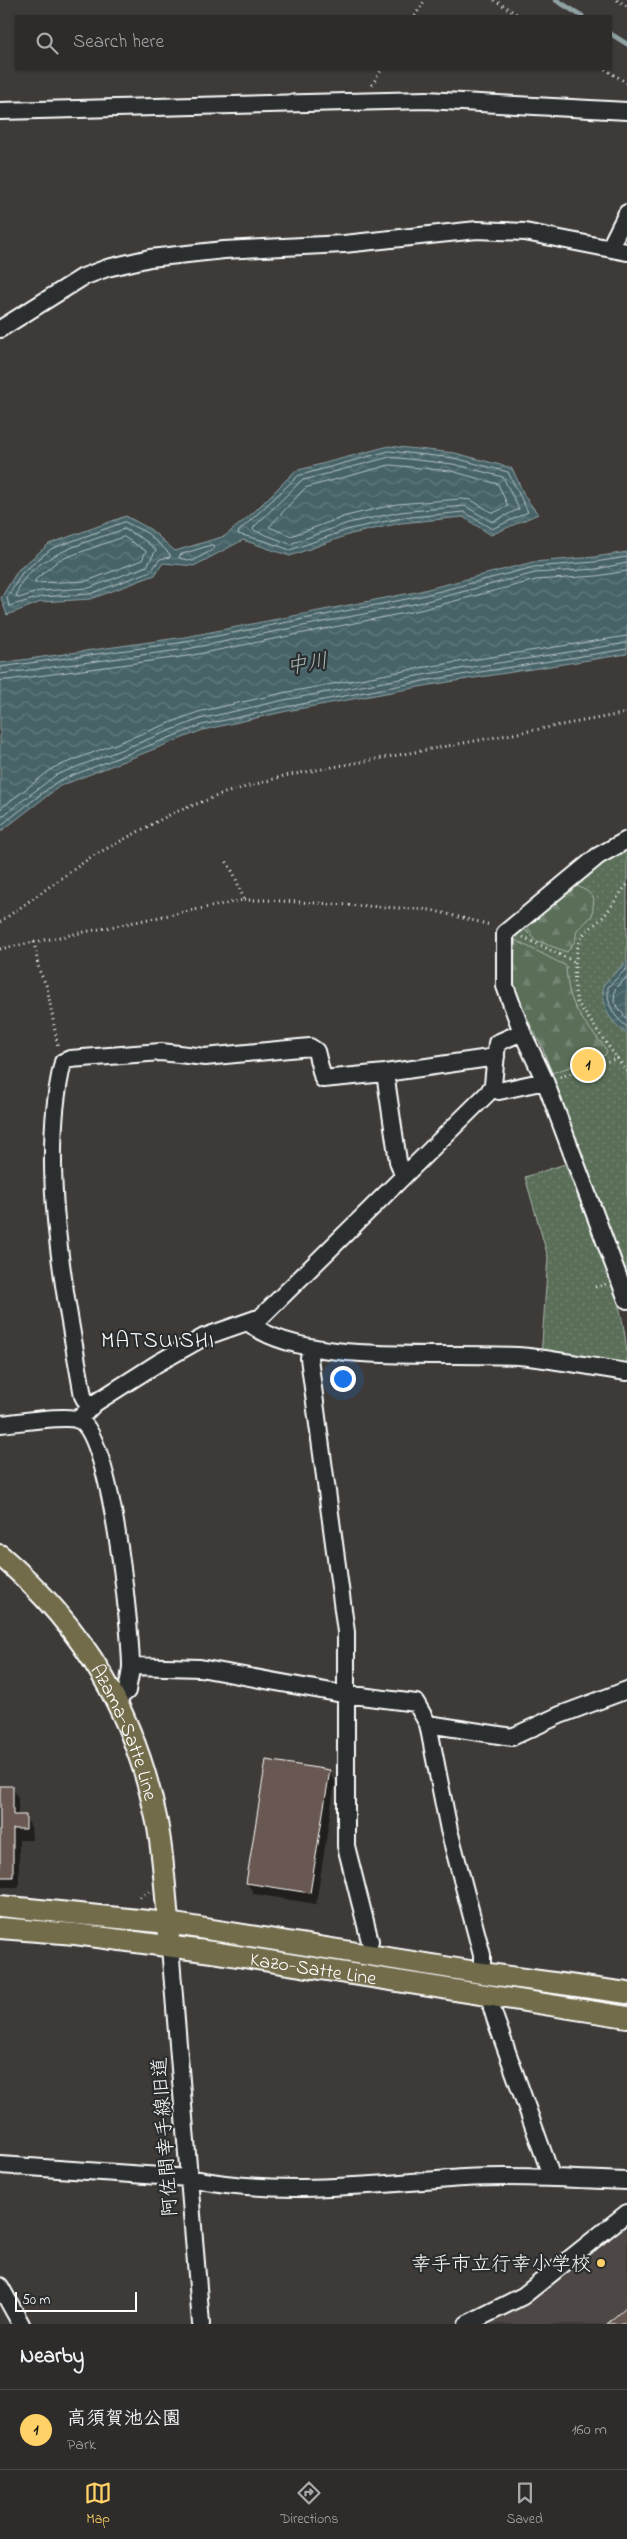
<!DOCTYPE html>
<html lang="en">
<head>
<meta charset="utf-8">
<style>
	:root { --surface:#2e2c2a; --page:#363432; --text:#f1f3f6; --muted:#a7a7a8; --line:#494847; --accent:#ffd166 }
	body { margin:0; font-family:"Indie Flower","Klee One",sans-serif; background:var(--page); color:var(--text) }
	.scale { position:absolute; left:15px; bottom:12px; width:122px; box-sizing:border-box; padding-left:5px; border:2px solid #fff; border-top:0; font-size:14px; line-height:18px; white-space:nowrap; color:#fff; -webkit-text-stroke:4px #2a2d2e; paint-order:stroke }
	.you { position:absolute; left:342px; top:1378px; width:18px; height:18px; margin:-12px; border:4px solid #fff; border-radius:50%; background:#1a73e8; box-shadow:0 0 0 8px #1a73e833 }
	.badge { display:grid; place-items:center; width:32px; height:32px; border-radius:50%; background:var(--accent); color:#111; font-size:16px; font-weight:700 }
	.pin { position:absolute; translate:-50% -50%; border:2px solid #fff; box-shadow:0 1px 5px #0006 }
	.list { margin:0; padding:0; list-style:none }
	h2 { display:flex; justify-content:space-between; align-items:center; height:65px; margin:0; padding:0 20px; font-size:21px }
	h2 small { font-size:16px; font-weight:400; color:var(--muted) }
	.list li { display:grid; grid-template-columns:32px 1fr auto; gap:15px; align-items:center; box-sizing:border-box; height:80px; padding:0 20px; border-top:1px solid var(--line) }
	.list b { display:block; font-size:19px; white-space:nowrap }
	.list p { margin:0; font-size:16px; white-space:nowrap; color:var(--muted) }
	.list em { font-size:16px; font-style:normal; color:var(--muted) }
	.icon { flex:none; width:28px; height:28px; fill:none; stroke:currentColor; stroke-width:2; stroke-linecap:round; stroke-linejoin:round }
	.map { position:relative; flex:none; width:627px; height:2324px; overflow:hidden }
	.search { position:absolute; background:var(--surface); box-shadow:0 1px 4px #0004; left:15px; right:15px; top:15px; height:55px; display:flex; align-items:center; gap:12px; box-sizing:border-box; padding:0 18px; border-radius:0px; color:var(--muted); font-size:19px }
	.sheet { height:145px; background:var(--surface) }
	nav { display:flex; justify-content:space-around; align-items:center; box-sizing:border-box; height:70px; border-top:1px solid var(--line); background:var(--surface); font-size:14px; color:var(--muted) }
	nav a { display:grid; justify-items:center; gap:2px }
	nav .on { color:var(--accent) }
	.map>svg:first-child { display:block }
	.built { fill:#4e4744 }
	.grass { fill:url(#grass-dots); stroke:#acb6ac }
	.forest { fill:url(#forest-firs); stroke:#acb6ac }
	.water { fill:url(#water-waves); stroke:#90a2a4 }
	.shadow { fill:#0007 }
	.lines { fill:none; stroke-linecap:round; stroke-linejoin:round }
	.shore { stroke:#b5c1c3; stroke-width:1 }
	.stream { stroke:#90a2a4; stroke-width:5 }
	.building { fill:#695951; stroke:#fff }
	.minor-casing { stroke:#fff; stroke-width:20 }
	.major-casing { stroke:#fff; stroke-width:24 }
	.path { stroke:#fff; stroke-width:3; stroke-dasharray:1 4; stroke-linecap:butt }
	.minor { stroke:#2a2d2e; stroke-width:16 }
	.major { stroke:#726c4b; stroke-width:20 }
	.poi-dot { fill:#ffd166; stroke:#2a2d2e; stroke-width:2 }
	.labels { text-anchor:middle; stroke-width:4.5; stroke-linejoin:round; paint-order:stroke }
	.street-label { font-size:20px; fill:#fff; stroke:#2a2d2e }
	.poi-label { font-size:20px; fill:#fff; stroke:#2a2d2e; text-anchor:end }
	.water-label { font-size:21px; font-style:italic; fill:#acb9bb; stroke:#2a2d2e }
	.quarter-label { font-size:22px; letter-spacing:1px; fill:#fff; stroke:#2a2d2e }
</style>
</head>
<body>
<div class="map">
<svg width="627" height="2324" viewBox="0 0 627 2324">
	<defs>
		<pattern id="grass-dots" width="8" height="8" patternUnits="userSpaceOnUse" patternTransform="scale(1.25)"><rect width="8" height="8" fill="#5a6e59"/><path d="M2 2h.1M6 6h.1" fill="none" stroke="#738472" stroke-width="1.8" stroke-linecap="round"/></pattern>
		<pattern id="forest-firs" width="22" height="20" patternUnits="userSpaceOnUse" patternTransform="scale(1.25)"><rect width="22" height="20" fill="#5a6e59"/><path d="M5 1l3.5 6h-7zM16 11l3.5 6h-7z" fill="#738472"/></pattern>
		<pattern id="water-waves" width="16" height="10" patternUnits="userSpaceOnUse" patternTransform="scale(1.25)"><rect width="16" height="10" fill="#466468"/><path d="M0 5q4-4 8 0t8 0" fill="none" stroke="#627b7f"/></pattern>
	</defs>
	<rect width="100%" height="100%" fill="#3d3a38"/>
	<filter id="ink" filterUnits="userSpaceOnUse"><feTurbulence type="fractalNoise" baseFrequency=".02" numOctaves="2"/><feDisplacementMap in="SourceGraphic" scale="10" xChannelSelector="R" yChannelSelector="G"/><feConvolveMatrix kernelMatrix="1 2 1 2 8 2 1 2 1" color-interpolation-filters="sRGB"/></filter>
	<g filter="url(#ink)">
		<!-- built -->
		<path class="built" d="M627 2223V2324H484Z"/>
		<!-- grass -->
		<path class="grass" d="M627 845V1273L542 1047 528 1022 515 940 516 930 612 854Z
			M565 1164C588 1229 627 1294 627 1364L541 1357 548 1257 525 1177Z"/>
		<!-- forest -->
		<path class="forest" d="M573 884 587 891 594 898 592 916 577 930 575 941 567 952 535 940 521 926Z
			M515 940 566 966C568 1010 583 1018 607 1051L605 1055 552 1073 542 1047 514 993Z"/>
		<!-- water -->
		<path class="water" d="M389 446 455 453 512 468 525 497 538 514 491 535 463 517 401 523 351 534 290 556 243 540 194 566 163 563 155 575 91 599 41 602 7 615 1 598 18 570 49 544 126 516 150 529 175 551 225 536 254 512 295 471Z
			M627 552V654L430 685 287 711 203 730 60 786 0 832V663L185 637 416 592 533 562 595 557Z
			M627 961V1034C607 1018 603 1010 603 985Z"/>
		<!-- shadow -->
		<path class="shadow" d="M329 1771 335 1782 316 1904 254 1894 247 1883Z
			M0 1787H12L18 1798V1816H25L31 1827 32 1840H19V1887H0Z"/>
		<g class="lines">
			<!-- shore -->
			<path class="shore" d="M389 451 454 458 508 472 528 512 492 529 464 512 401 518 350 529 290 550 265 541 238 534 239 531 298 476Z
				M390 457 453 464 503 477 519 509 492 522 465 506 400 512 348 523 290 544 253 530 254 527 301 481Z
				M390 465 451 471 498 484 508 506 493 513 471 500 461 499 397 504 346 516 291 536 269 527 305 488Z
				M125 522 147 533 170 554V557L160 559 151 571 90 594 41 597 9 606 7 598 22 573 51 549Z
				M124 529 143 539 156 550 147 566 89 588 40 591 19 598 16 597C23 557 92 541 124 529Z
				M124 537 146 551 142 560 87 581 35 583V580L59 560Z
				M212 545 215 546 214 549 193 561 179 558 180 555Z
				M0 667 186 642 417 597 534 567 595 562 627 557
				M0 674 187 649 419 603 535 573 596 569 627 563
				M0 681 188 656 420 610 536 580 597 576 627 571
				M0 809 53 768 198 712 283 693 426 667 627 636
				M0 818 56 775 200 719 284 700 428 674 627 643
				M0 826 58 781 202 725 286 707 429 680 627 649
				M627 968 608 987C607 1005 613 1016 627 1027
				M627 977 615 989 614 1002 627 1019"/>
			<!-- stream -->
			<path class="stream" d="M556 0 582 16
				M611 34 627 44"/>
		</g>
		<!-- building -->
		<path class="building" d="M266 1760 330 1770 310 1893 246 1883Z
			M0 1786H13V1815H26V1829H13V1877H0Z
			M627 2306V2324H607Z"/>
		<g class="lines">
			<!-- minor casing -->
			<g class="minor-casing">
				<path id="minor" d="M0 111 426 100 627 111
					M610 247 627 213
					M0 329 83 277 107 268 150 258 224 250 344 244 477 230 525 232 627 252
					M522 1032 545 1081 627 1300
					M385 1073 496 1057
					M491 1088 499 1091 545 1081
					M249 1323C304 1368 457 1350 529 1357 562 1361 594 1367 627 1372
					M311 1348 309 1358 346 1632V1846L370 1941
					M89 1407 83 1396C65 1293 38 1165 63 1062L70 1059 161 1052 205 1057 310 1047 316 1051 323 1079 385 1073 398 1161 403 1175
					M78 1420 95 1403 158 1363 204 1337 261 1317 488 1093 493 1085 497 1043 522 1032 505 986V933L598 856 627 840
					M0 1424C16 1423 66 1414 79 1420 112 1436 130 1626 131 1665 131 1674 128 1683 127 1691L116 1700
					M131 1666 200 1668 337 1693 416 1703 428 1724 449 1830 482 1955V1973
					M428 1724 512 1737 560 1715 627 1690
					M170 1947 201 2324
					M493 1995 492 2008 495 2018 552 2178
					M0 2165 189 2178C280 2197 373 2184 464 2178 518 2175 573 2179 627 2181
					M0 2286 21 2324
					M467 2324 523 2296 627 2213"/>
			</g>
			<!-- major casing -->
			<g class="major-casing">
				<g id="major">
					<path id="s1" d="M0 1555C84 1627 135 1713 157 1822 164 1859 166 1898 169 1936"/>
					<path d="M0 1906 168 1923 482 1973 627 1993"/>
					<path id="s2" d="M0 1928 75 1934 212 1952 627 2017"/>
				</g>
			</g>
			<!-- path -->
			<path class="path" d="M494 0 520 16
				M617 0 627 6
				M415 16 425 0
				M605 69 627 83
				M372 85 382 69
				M627 885C618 895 612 907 604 916 598 923 590 927 584 934 573 947 573 987 577 1002L627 1072
				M244 900H265L431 910 491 925
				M0 922 91 857 173 813 225 793 284 776 627 713
				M523 937 575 962
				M34 942 39 970 47 987 58 1047
				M0 949 244 900 234 874 225 859
				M560 1077 618 1058
				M595 1287 606 1284
				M140 1897 149 1891"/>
			<!-- minor -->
			<use href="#minor" class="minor"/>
			<!-- major -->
			<use href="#major" class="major"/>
		</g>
	</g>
	<!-- markers -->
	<circle class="poi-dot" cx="601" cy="2263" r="5"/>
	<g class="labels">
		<!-- street labels -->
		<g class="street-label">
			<text dy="7" stroke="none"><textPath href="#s1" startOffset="220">Azama-Satte Line</textPath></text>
			<text dy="7" stroke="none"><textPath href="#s2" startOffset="316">Kazo-Satte Line</textPath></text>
			<text transform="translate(164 2137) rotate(-94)" y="7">阿佐間幸手線旧道</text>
		</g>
		<!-- poi labels -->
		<g class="poi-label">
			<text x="591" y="2270">幸手市立行幸小学校</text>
		</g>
		<!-- water labels -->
		<g class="water-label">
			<text transform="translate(307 663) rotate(-9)" y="7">中川</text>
		</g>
		<!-- quarter labels -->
		<g class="quarter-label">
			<text x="158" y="1347">MATSUISHI</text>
		</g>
	</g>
</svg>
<div class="scale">50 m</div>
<div class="you"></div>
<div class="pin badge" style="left:588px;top:1065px">1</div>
<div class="search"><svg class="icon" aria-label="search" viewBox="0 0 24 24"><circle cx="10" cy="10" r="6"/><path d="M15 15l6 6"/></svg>Search here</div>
</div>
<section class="sheet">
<h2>Nearby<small></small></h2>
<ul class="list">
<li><span class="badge">1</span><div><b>高須賀池公園</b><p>Park</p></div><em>160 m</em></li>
</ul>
</section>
<nav>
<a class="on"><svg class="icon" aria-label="map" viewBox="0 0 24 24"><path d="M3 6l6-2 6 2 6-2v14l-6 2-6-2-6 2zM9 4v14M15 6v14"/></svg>Map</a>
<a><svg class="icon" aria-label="directions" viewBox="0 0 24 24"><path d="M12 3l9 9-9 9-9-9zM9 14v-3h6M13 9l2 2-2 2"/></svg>Directions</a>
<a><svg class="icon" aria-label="saved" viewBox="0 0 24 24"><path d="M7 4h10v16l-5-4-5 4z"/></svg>Saved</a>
</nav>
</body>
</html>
